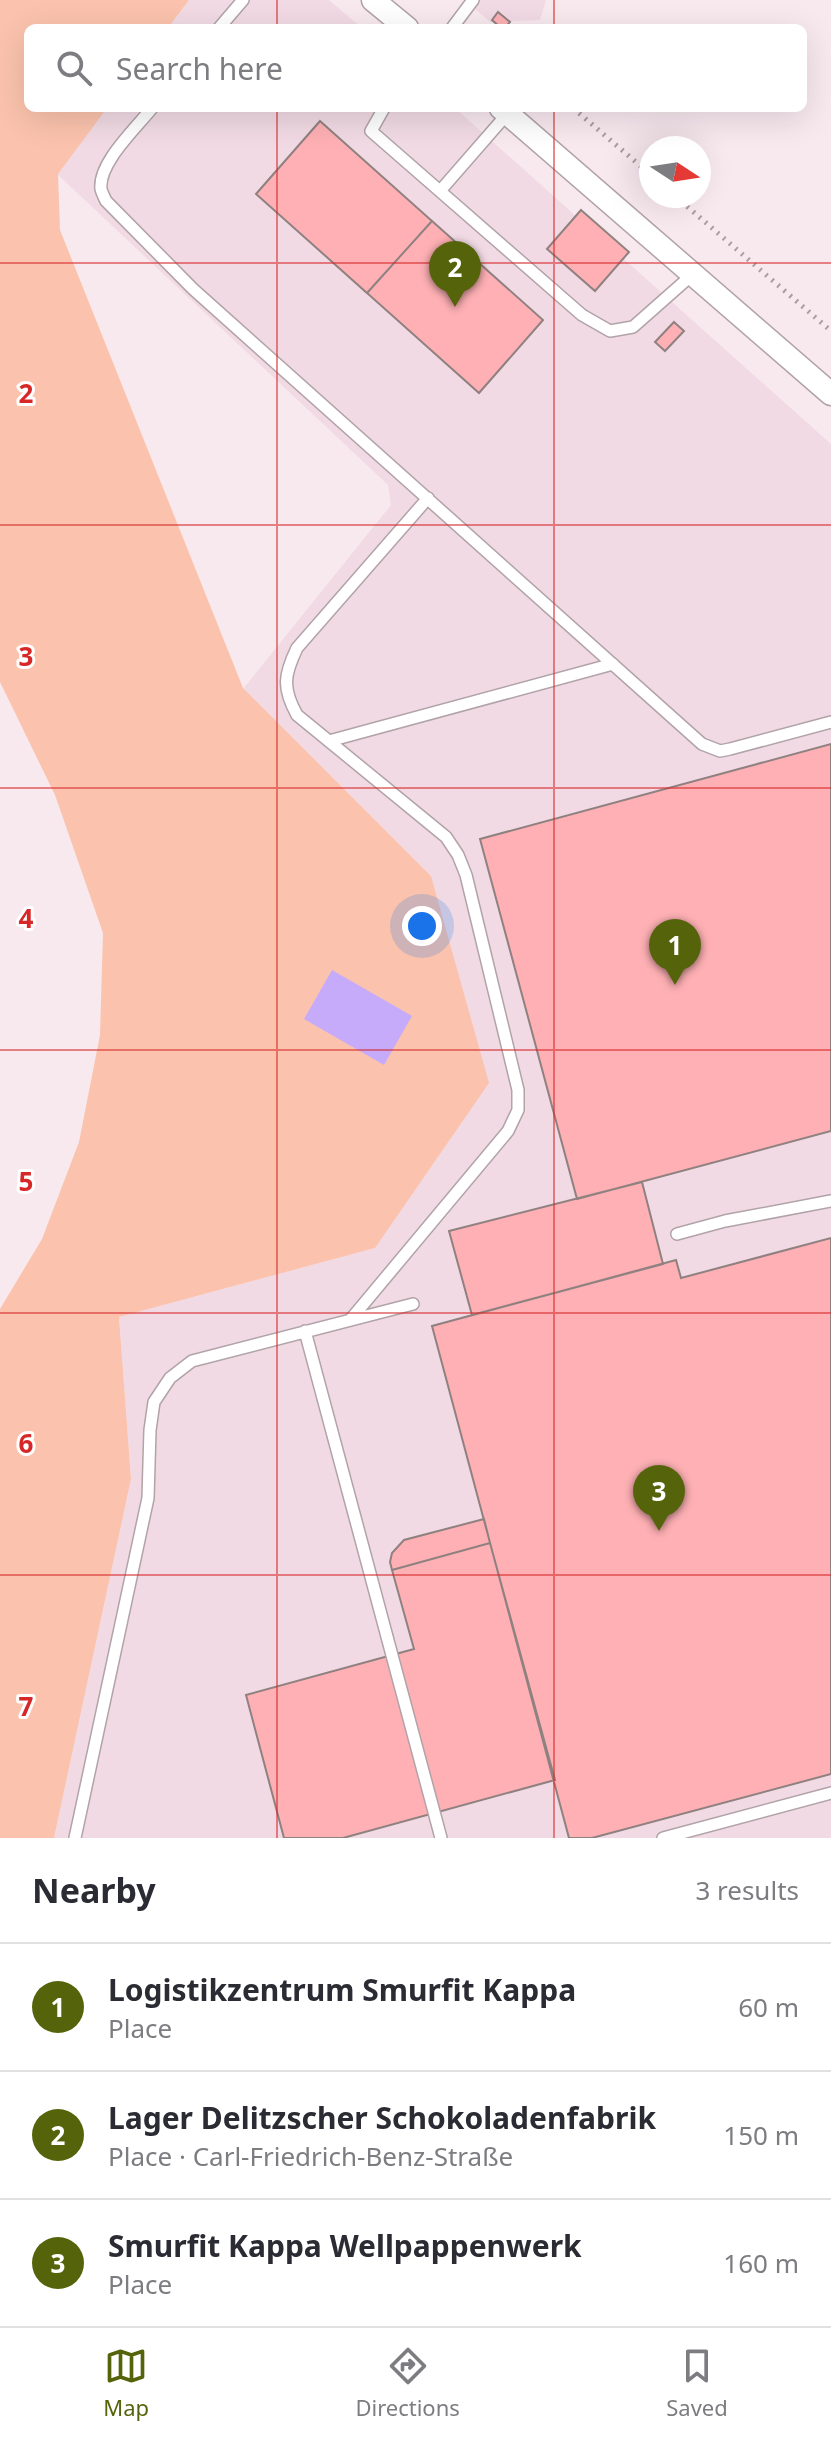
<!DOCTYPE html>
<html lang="en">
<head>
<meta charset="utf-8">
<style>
	:root { --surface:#fff; --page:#f7f7f7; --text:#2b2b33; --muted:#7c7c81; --line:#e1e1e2; --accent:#55640a }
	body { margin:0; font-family:"Noto Sans",sans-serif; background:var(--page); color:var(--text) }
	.compass { position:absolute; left:639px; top:136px; width:72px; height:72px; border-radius:50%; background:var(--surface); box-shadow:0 8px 32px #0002; rotate:102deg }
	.you { position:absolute; left:422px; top:926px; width:28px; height:28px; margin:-20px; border:6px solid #fff; border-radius:50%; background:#1a73e8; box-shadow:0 0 0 12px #1a73e833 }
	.badge { display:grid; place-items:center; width:52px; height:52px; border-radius:50%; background:var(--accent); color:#fff; font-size:26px; font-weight:700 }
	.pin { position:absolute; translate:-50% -66px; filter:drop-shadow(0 2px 4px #0008) }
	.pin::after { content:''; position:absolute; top:42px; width:28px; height:24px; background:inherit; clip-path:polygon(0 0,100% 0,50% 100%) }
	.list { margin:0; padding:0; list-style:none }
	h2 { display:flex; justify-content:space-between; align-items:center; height:104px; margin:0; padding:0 32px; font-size:34px }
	h2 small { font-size:26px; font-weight:400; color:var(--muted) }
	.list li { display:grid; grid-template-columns:52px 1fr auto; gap:24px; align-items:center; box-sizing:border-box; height:128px; padding:0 32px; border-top:2px solid var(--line) }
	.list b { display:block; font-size:30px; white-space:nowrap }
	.list p { margin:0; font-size:26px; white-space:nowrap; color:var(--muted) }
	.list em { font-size:26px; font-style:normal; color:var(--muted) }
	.icon { flex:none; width:44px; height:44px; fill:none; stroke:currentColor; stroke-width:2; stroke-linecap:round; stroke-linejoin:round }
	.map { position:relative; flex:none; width:831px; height:1838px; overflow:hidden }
	.search { position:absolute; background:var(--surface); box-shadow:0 8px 32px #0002; left:24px; right:24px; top:24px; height:88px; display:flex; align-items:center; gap:20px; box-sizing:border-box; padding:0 28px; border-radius:12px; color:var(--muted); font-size:30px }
	.sheet { height:488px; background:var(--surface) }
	nav { display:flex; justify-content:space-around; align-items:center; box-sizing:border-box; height:112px; border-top:2px solid var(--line); background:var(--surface); font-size:22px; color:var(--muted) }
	nav a { display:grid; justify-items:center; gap:4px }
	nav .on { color:var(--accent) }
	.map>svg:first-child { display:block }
	.built { fill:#f1dae4 }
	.green { fill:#fbc3ad }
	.water { fill:#c6abfb }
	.building { fill:#feb0b4; stroke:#908181; stroke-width:2 }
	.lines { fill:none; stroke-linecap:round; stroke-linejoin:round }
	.service-casing { stroke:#b1a3a8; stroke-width:14 }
	.minor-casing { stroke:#b1a3a8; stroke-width:25 }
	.path { stroke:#a99ea2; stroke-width:5; stroke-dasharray:2 6; stroke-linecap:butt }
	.service { stroke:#fff; stroke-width:11 }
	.minor { stroke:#fff; stroke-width:22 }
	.grid { fill:none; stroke:#d62828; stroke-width:2; stroke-opacity:0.55 }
	.grid-label { font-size:26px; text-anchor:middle; font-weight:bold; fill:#d62828; stroke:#fff; stroke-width:6; stroke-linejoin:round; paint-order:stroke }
</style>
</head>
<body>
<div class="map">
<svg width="831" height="1838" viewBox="0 0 831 1838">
	<rect width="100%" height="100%" fill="#f8e9ef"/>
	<!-- built -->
	<path class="built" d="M189 0H329L362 28H168Z
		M465 0H546L540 20 490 22Z
		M107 108H455L831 444V1838H54L131 1479 119 1317 375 1248 431 876 243 689 391 505 388 485 57 174Z"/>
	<!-- green -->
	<path class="green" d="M0 0H189L168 28H28V108H107L58 174 60 230 243 688 431 876 489 1083 375 1248 119 1317 131 1479 54 1838H0V1309L42 1239 79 1142 100 1035 103 933 55 795 0 682Z"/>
	<!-- water -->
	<path class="water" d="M332 970 412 1016 384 1065 304 1019Z"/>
	<!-- building -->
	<path class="building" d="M498 12 510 22 505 28H501L492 20Z
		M320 121 432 221 367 293 256 194Z
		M581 210 629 252 595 291 547 249Z
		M432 221 543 320 479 393 367 293Z
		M674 322 684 331 665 351 655 342Z
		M831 744V1131L577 1199 480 839Z
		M642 1182 663 1264 472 1315 449 1231Z
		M831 1238V1774L592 1838H569L432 1326 676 1260 681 1278Z
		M484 1519 490 1543 392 1570 390 1562 392 1553 404 1540Z
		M490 1543 555 1780 343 1838H284L246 1695 414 1649 392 1570Z"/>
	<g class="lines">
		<!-- service casing -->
		<g class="service-casing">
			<path id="service" d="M219 28 243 0
				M452 28 473 0
				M152 108C137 127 98 163 101 189 102 193 104 197 106 201L193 289 702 744 720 751 730 749 831 722
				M384 108 371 131 582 315 610 331 633 327 693 274
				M440 191 508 113
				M329 741 613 664
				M677 1234 725 1221 831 1201
				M351 1319 508 1131 518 1110V1090L466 875 458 855 446 837 297 715C282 688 284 675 297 648L428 498
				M305 1331 441 1838
				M75 1838 148 1498 150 1430 154 1402 170 1378 192 1361 413 1304
				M663 1838 831 1793"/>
		</g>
		<!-- minor casing -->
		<g class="minor-casing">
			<path id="minor" d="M373 0 407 28
				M501 108 831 394"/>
		</g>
		<!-- path -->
		<path class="path" d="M573 108 651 175
			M675 196 831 331"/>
		<!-- service -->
		<use href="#service" class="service"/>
		<!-- minor -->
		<use href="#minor" class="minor"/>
	</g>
	<!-- grid -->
	<path class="grid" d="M277 0V28M554 0V28M277 108V1838M554 108V1838M0 263H831M0 525H831M0 788H831M0 1050H831M0 1313H831M0 1575H831"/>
	<g class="grid-label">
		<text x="26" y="403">2</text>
		<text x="26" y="666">3</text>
		<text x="26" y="928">4</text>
		<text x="26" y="1191">5</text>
		<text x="26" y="1453">6</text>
		<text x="26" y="1716">7</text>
	</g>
</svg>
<svg class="compass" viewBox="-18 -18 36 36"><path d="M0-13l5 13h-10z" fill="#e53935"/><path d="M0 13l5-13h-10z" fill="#7c7c81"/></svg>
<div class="you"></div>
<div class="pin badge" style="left:675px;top:985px">1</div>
<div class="pin badge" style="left:455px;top:307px">2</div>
<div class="pin badge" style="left:659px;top:1531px">3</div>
<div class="search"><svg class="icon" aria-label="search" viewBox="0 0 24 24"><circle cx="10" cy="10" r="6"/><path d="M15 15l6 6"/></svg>Search here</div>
</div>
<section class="sheet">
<h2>Nearby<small>3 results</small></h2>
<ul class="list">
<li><span class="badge">1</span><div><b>Logistikzentrum Smurfit Kappa</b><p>Place</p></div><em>60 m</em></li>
<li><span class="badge">2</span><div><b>Lager Delitzscher Schokoladenfabrik</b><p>Place · Carl-Friedrich-Benz-Straße</p></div><em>150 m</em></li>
<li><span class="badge">3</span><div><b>Smurfit Kappa Wellpappenwerk</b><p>Place</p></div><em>160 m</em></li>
</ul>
</section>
<nav>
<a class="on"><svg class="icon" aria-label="map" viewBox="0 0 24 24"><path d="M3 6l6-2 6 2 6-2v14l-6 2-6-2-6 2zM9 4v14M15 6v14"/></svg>Map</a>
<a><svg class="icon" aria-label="directions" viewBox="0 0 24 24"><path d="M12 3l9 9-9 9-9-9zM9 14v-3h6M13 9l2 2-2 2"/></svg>Directions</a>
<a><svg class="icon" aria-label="saved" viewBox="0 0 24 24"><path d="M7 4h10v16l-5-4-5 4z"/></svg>Saved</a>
</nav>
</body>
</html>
